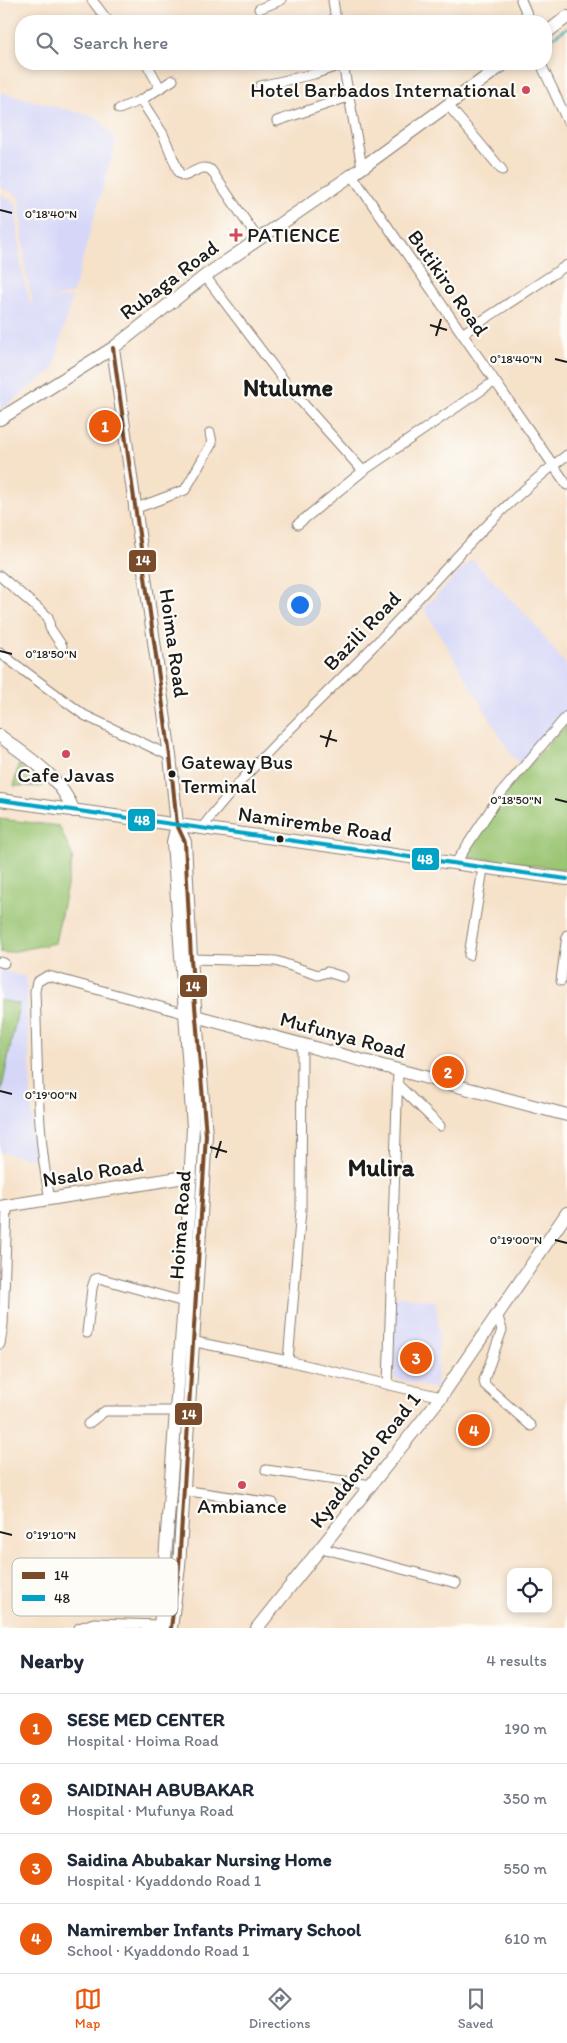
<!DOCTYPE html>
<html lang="en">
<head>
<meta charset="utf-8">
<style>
	:root { --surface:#fff; --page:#f6f6f7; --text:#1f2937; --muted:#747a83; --line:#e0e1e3; --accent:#ea580c }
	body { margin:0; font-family:Itim,sans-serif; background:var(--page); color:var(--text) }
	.controls { position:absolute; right:15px; bottom:15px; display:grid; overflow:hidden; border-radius:10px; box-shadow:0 2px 8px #0003 }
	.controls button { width:45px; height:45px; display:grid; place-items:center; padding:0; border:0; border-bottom:1px solid var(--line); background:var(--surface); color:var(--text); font:25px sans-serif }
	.you { position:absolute; left:299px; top:604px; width:18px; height:18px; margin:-12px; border:4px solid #fff; border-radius:50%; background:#1a73e8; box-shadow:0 0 0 8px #1a73e833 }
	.badge { display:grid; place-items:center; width:32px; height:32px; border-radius:50%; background:var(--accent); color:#fff; font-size:16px; font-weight:700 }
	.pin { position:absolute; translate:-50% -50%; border:2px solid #fff; box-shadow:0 1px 5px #0006 }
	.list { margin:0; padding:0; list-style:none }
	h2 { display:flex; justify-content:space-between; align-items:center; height:65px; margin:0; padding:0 20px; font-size:21px }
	h2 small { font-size:16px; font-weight:400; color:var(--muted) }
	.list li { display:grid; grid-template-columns:32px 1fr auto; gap:15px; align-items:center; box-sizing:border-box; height:70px; padding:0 20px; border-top:1px solid var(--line) }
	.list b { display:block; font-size:19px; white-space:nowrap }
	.list p { margin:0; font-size:16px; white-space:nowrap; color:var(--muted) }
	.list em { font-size:16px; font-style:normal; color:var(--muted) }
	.icon { flex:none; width:28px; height:28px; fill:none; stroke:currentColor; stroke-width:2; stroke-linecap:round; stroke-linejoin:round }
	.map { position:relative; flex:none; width:567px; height:1628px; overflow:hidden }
	.search { position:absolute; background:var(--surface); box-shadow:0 2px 8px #0003; left:15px; right:15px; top:15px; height:55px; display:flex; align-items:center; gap:12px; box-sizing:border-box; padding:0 18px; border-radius:20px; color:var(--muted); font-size:19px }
	.sheet { height:345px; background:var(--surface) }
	nav { display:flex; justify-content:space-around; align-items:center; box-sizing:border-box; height:70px; border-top:1px solid var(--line); background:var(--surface); font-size:14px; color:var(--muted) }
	nav a { display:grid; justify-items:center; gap:2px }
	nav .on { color:var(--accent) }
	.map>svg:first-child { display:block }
	.built { fill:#d6d7f8 }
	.green { fill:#9ac572; stroke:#5b7047 }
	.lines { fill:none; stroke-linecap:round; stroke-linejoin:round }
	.stream { stroke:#3fb0b7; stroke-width:2.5 }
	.street-casing { stroke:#897e72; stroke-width:11 }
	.secondary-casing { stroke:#897e72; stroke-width:14 }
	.street { stroke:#fff; stroke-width:9 }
	.secondary { stroke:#fff; stroke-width:12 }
	.bus-1-casing { stroke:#fdfcf7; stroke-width:8 }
	.bus-2-casing { stroke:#fdfcf7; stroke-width:8 }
	.bus-1 { stroke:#7a4b2a; stroke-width:4 }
	.bus-2 { stroke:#01a2c5; stroke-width:4 }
	.ticks { fill:none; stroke:#1c1c1c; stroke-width:2 }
	.poi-dot { fill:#d1495b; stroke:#fdfcf7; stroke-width:2 }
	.bus-dot { fill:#1c1c1c; stroke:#fdfcf7; stroke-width:2 }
	.labels { text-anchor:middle; stroke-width:4.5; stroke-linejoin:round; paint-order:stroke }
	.bus-label { font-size:20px; fill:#1c1c1c; stroke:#fdfcf7; text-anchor:start }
	.poi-label { font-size:21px; fill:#1c1c1c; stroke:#fdfcf7 }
	.street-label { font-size:21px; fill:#1c1c1c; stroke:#fdfcf7 }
	.quarter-label { font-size:24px; font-weight:bold; fill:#1c1c1c; stroke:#fdfcf7 }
	.key { fill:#fdfcf7; stroke:#bab9b5; stroke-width:1 }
	.key-label { font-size:14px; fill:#1c1c1c }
	.ticks-label { font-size:12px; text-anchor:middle; fill:#1c1c1c; stroke:#fdfcf7; stroke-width:4.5; stroke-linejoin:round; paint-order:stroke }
	.line-badge { stroke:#fdfcf7; stroke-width:2 }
	.badge-label { font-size:14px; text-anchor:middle; font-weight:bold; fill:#fff }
</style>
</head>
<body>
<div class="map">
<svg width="567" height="1628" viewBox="0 0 567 1628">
	<rect width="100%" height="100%" fill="#fdfcf7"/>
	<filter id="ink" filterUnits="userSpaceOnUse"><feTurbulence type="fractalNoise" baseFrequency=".02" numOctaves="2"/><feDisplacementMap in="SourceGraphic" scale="10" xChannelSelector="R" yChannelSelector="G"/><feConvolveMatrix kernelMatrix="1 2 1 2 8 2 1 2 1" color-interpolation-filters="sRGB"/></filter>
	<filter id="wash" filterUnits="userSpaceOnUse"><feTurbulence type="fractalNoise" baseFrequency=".0096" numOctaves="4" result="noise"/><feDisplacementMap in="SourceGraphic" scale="20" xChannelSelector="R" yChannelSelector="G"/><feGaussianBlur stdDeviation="1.12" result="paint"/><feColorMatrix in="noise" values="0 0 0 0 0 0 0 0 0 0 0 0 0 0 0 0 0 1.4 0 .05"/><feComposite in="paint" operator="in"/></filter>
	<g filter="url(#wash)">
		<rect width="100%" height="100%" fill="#f6e1c9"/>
		<!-- built -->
		<path class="built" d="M0 92 98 118 116 141 73 293 46 300 72 297 53 370 0 410V193L16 204 21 267 30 303 33 302 26 274 19 196 0 187Z
			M472 559 530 619 567 666V714L522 764 512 756 424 608Z
			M0 970 26 977 34 1159 0 1152Z
			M393 1296 436 1301 439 1333 436 1389 395 1378 392 1339Z"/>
		<!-- green -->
		<path class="green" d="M567 725V870L467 857C485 812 533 760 567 725Z
			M18 765 41 781 44 785 42 787 14 786Z
			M0 819 59 826 73 857 55 943 6 953 0 952Z
			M0 1000 19 1004 1 1093H0Z"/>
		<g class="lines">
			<!-- stream -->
			<path class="stream" d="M546 42 567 28"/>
		</g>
	</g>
	<g filter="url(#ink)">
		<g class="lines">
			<!-- street casing -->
			<g class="street-casing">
				<path id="street" d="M92 0 108 21
					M333 0 336 21
					M521 0 530 21
					M259 9 281 0
					M147 64 160 88
					M343 64 362 167
					M541 64 567 120
					M260 86 314 74 343 64
					M141 100 163 134 179 173 184 176C194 173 201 164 211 170L258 239
					M448 105 502 170
					M119 109 141 100 173 80
					M277 121 348 97
					M352 175 567 485
					M205 276 292 391 363 471
					M462 334 567 265
					M134 509 185 490 212 443 210 433
					M298 524 363 471 495 381
					M0 576 48 617 50 628 62 646
					M0 653 84 715 170 756
					M201 829C257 756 326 696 389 630 446 570 500 504 567 455
					M455 864 502 792 567 716
					M469 955 483 869
					M191 959 276 961 318 975 327 972 343 977
					M0 962 4 963
					M561 981 567 935
					M397 1084 440 1126
					M50 1199C36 1132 38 1060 35 991L37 982 47 976 52 977 190 1015
					M498 1317 502 1330 484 1380 485 1385 531 1426
					M87 1333 92 1288 95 1279 99 1278 184 1302
					M191 1341 288 1361 441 1397
					M0 1344 3 1325 7 1206
					M288 1361 301 1210 302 1045
					M388 1385 398 1071
					M88 1424 105 1411H175
					M266 1470 372 1485
					M182 1490 273 1503
					M321 1548 456 1583
					M79 1628 94 1623 160 1625"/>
			</g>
			<!-- secondary casing -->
			<g class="secondary-casing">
				<path id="secondary" d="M546 33 567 17
					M113 348 170 756 177 825 185 842 191 959 206 1135 179 1567 171 1628
					M0 419 113 348 205 276 352 175 504 64
					M0 736C30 759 59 775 74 811
					M0 800 567 879
					M195 1016 567 1115
					M0 1207 191 1176
					M160 1628 184 1302 193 1127 173 842 177 825
					M257 1628 441 1397 567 1213"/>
			</g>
			<!-- street -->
			<use href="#street" class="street"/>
			<!-- secondary -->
			<use href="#secondary" class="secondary"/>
			<!-- bus-1 casing -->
			<g class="bus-1-casing">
				<path id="bus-1" d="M113 348 170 756 177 825 185 842 191 959 206 1135 179 1567 171 1628"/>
			</g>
			<!-- bus-2 casing -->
			<g class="bus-2-casing">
				<path id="bus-2" d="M0 800 567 879"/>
			</g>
			<!-- bus-1 -->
			<use href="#bus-1" class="bus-1"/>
			<!-- bus-2 -->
			<use href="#bus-2" class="bus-2"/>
		</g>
	</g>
	<!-- ticks -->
	<path class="ticks" d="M0 210 12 213M430 325 447 330M436 336 441 319M555 359 567 362M0 651 12 654M320 736 337 741M326 747 331 730M555 799 567 802M0 1091 12 1094M210 1147 227 1152M216 1158 221 1141M555 1240 567 1243M0 1532 12 1535"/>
	<!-- markers -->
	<g class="poi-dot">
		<circle cx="526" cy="90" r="5"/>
		<path d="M233.5 227.5h5v5h5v5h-5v5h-5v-5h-5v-5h5z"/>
		<circle cx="66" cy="754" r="5"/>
		<circle cx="242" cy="1485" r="5"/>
	</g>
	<g class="bus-dot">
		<circle cx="172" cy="774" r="4.5"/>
		<circle cx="280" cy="839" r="4.5"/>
	</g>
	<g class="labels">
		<!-- bus labels -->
		<g class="bus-label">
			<text x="181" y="769">Gateway Bus<tspan x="181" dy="24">Terminal</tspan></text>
		</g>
		<!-- poi labels -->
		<g class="poi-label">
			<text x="516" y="97" text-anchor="end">Hotel Barbados International</text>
			<text x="247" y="242" text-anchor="start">PATIENCE</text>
			<text x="66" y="782">Cafe Javas</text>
			<text x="242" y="1513">Ambiance</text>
		</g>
		<!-- street labels -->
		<g class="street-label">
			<text transform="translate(169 280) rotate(-37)" y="7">Rubaga Road</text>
			<text transform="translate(448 283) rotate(55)" y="7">Butikiro Road</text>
			<text transform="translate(362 631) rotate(-46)" y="7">Bazili Road</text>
			<text transform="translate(174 643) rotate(82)" y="7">Hoima Road</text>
			<text transform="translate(315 824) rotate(8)" y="7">Namirembe Road</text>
			<text transform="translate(343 1035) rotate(15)" y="7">Mufunya Road</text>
			<text transform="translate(93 1172) rotate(-9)" y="7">Nsalo Road</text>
			<text transform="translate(180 1225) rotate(-86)" y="7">Hoima Road</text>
			<text transform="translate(365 1460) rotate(-52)" y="7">Kyaddondo Road 1</text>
		</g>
		<!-- quarter labels -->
		<g class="quarter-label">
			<text x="288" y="396">Ntulume</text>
			<text x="381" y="1176">Mulira</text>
		</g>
	</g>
	<!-- legend -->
	<rect x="12" y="1558" width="166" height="58" rx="8" class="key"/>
	<rect x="22" y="1572" width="23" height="7" fill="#7a4b2a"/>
	<rect x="22" y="1595" width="23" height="6" fill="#01a2c5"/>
	<g class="key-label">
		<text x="54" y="1580">14</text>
		<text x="54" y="1603">48</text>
	</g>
	<g class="ticks-label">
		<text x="51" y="218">0°18'40"N</text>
		<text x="516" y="363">0°18'40"N</text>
		<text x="51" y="658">0°18'50"N</text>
		<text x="516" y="804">0°18'50"N</text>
		<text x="51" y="1099">0°19'00"N</text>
		<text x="516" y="1244">0°19'00"N</text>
		<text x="51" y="1539">0°19'10"N</text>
	</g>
	<g class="line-badge">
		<rect x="128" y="549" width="29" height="24" rx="5" fill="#7a4b2a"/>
		<rect x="127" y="808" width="29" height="24" rx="5" fill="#01a2c5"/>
		<rect x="411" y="847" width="29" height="24" rx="5" fill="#01a2c5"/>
		<rect x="179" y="974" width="29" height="24" rx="5" fill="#7a4b2a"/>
		<rect x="174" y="1402" width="29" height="24" rx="5" fill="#7a4b2a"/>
	</g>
	<g class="badge-label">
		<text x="143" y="565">14</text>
		<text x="142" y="825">48</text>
		<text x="425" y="864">48</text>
		<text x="193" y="991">14</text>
		<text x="189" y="1419">14</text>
	</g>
</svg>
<div class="controls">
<button><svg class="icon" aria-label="locate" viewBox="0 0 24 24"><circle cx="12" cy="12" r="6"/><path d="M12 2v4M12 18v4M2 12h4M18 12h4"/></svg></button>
</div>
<div class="you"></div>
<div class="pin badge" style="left:105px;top:426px">1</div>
<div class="pin badge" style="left:448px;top:1072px">2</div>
<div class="pin badge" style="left:416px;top:1358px">3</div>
<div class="pin badge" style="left:474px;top:1430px">4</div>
<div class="search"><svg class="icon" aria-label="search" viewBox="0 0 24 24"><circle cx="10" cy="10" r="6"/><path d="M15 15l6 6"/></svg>Search here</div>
</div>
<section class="sheet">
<h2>Nearby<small>4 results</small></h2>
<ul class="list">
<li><span class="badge">1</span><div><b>SESE MED CENTER</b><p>Hospital · Hoima Road</p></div><em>190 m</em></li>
<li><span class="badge">2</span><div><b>SAIDINAH ABUBAKAR</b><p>Hospital · Mufunya Road</p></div><em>350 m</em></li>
<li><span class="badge">3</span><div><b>Saidina Abubakar Nursing Home</b><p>Hospital · Kyaddondo Road 1</p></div><em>550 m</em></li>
<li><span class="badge">4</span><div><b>Namirember Infants Primary School</b><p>School · Kyaddondo Road 1</p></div><em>610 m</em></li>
</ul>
</section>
<nav>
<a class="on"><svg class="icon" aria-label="map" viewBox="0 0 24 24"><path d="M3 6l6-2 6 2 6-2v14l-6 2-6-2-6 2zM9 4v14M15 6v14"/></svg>Map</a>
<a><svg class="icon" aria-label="directions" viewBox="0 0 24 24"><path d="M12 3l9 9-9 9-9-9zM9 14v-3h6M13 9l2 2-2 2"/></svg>Directions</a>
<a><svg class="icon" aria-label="saved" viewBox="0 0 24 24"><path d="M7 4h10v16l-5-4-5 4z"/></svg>Saved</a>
</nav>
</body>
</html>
